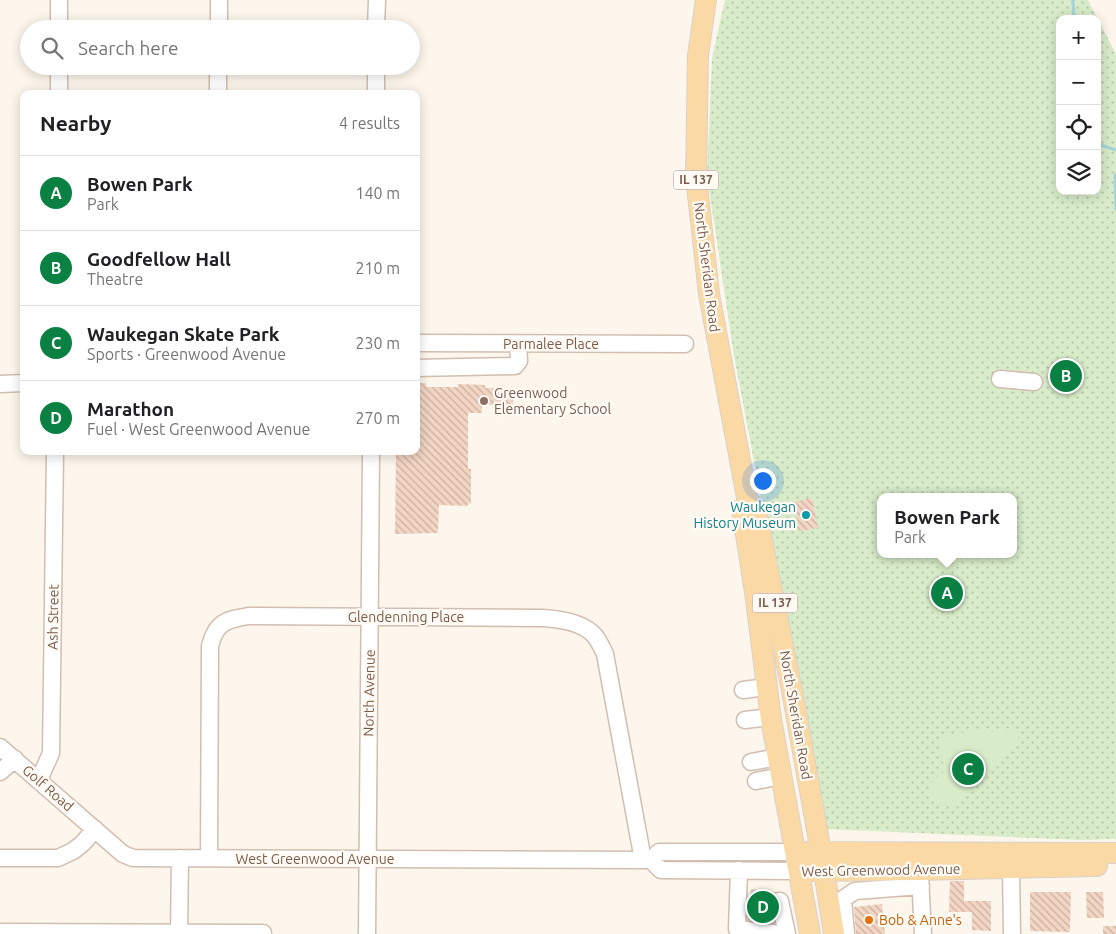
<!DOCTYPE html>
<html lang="en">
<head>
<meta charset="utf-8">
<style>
	:root { --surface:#fff; --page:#f2f2f2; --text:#202124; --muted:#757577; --line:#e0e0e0; --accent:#0b8043 }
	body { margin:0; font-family:Ubuntu,sans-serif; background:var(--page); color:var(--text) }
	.controls { position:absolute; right:15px; top:15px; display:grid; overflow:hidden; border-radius:10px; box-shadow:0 2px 12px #0003 }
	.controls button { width:45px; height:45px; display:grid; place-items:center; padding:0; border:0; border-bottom:1px solid var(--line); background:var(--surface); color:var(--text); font:25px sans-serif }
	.you { position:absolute; left:762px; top:480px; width:18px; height:18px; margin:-12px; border:4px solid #fff; border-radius:50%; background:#1a73e8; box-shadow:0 0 0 8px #1a73e833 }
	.badge { display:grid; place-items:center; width:32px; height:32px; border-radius:50%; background:var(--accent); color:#fff; font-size:16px; font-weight:700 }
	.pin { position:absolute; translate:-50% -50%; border:2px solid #fff; box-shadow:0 1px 5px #0006 }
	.popup { position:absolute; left:877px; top:493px; width:140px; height:65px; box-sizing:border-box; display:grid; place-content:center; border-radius:10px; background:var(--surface); filter:drop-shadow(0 1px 4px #0005); font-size:16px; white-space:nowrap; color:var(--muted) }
	.popup b { font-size:19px; color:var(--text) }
	.popup::after { content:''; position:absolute; left:50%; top:100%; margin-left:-10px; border:10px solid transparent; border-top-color:var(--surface) }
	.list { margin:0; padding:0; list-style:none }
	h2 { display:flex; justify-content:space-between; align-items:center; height:65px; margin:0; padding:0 20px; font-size:21px }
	h2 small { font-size:16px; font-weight:400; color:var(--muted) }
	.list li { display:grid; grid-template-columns:32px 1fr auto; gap:15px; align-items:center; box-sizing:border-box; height:75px; padding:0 20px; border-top:1px solid var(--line) }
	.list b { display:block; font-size:19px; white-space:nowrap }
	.list p { margin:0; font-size:16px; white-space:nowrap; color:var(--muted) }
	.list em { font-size:16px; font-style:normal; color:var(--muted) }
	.icon { flex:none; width:28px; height:28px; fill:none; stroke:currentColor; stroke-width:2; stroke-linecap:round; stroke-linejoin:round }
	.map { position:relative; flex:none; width:1116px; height:934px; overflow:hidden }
	.search { position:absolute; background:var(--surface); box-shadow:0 2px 12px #0003; left:20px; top:20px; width:400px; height:55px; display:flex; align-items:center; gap:12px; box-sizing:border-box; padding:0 18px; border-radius:28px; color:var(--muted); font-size:19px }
	.panel { position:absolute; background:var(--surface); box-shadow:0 2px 12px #0003; left:20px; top:90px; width:400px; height:365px; border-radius:10px }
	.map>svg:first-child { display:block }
	.park { fill:url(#park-dots); fill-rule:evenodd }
	.pitch { fill:#d8ecc9 }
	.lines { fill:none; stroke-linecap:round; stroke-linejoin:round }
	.stream { stroke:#a5d3da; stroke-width:3 }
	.building { fill:url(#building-back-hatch) }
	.minor-tunnel { stroke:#dcd0c4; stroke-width:16; stroke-dasharray:16 8; stroke-linecap:butt }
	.minor-casing { stroke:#d1beb0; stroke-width:19 }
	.major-casing { stroke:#dad1cd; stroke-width:22 }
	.minor { stroke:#fff; stroke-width:16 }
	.major { stroke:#fbd9a5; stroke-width:20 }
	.education-dot { fill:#8d6e63; stroke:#fffaf3; stroke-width:2 }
	.culture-dot { fill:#0f9aa8; stroke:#fffaf3; stroke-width:2 }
	.food-dot { fill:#e8710a; stroke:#fffaf3; stroke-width:2 }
	.labels { text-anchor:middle; stroke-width:4.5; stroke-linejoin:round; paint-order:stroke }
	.shield { fill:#fffaf3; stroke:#a28b7f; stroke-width:1 }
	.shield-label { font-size:12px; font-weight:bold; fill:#7a5c4d }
	.street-label { font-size:14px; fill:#7a5c4d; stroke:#fffaf3 }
	.education-label { font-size:14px; fill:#785e54; stroke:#fffaf3; text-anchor:start }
	.culture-label { font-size:14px; fill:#0d838f; stroke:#fffaf3; text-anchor:end }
	.food-label { font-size:14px; fill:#c56008; stroke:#fffaf3; text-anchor:start }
</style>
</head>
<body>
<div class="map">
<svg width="1116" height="934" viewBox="0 0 1116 934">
	<defs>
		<pattern id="park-dots" width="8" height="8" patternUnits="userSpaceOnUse" patternTransform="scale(1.25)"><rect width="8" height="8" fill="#d8ecc9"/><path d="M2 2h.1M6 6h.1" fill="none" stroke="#b4c2a5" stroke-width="1.8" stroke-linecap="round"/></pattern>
		<pattern id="building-back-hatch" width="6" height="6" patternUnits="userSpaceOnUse" patternTransform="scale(1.25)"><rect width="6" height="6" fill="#f3d5c3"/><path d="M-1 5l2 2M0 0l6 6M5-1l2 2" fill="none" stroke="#cab0a1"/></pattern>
	</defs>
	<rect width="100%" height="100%" fill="#fdf6ec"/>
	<!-- park -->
	<path class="park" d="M725 0H1088L1116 54V839L1081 840 824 829 734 356 707 175 712 58ZM1060 19H1097V191H1060ZM881 497H1013V554H881Z"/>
	<!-- pitch -->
	<path class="pitch" d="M987 728 992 732 1010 728 1018 733V744L955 804 945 806 936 804 928 791 930 784 944 771 939 737Z"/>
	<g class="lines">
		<!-- stream -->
		<path class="stream" d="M1073 0 1074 19
			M1097 141 1098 144 1116 150
			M1116 174 1115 176 1116 210"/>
	</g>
	<!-- building -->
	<path class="building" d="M416 383H426V387H458V384L485 385V388L514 389 513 405H482V413H468V469H471V504L469 503 467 506 439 505 438 533 395 534 396 451H416Z
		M812 498 818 528 799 531 794 502Z
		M950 881H964V901H991V931L972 930V912H949Z
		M751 892 771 894 768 901 774 923 747 919Z
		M1030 892H1071L1070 932 1030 931Z
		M1086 892H1103L1104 918H1087Z
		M882 904 885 934H856L854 907Z
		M1103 926H1116V934H1103Z"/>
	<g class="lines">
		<!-- minor-tunnel -->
		<path class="minor-tunnel" d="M750 897 778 901
			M748 913 776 917"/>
		<!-- minor casing -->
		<g class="minor-casing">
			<path id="minor" d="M59 29V0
				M219 29V0
				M376 29 377 0
				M59 94V66
				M218 94V66
				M376 94V66
				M416 343 685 344
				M416 368 515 366 519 361 518 344
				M1000 379 1034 382
				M0 384 24 383
				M743 690 766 687
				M745 720 771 717
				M0 747 123 854 133 858 651 860 659 852H796
				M751 762 778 757
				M0 772 15 759
				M39 780 51 753 55 451
				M756 781 781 776
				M0 858H58L73 851 83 843 95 829
				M209 858 210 646C216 622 226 620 248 616L543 618C560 619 583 622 595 636 599 641 602 648 605 654L643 860
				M651 860 661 870 799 871
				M1011 868 1012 934
				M739 870 737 929 780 934
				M920 876 923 934
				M778 901H780L787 934
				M0 932 263 933
				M179 934 180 858
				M367 934 371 451
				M846 934 843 899 855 891 921 886"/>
		</g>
		<!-- major casing -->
		<g class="major-casing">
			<path id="major" d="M706 0 698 55 696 177 709 294 748 503
				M748 503 755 506 792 691 821 852 834 934
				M748 503 742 509 755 592 771 719 810 934
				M808 852 1116 853
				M811 871 919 870 1097 866"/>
		</g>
		<!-- minor -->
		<use href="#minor" class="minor"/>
		<!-- major -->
		<use href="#major" class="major"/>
	</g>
	<!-- markers -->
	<circle class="education-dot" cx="484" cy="401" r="5"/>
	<circle class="culture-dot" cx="806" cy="515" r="5"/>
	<circle class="food-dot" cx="869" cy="920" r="5"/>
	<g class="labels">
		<!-- shield labels -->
		<g class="shield">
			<rect x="673.5" y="170.5" width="45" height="19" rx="4"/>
			<rect x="752.5" y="593.5" width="45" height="19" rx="4"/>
		</g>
		<g class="shield-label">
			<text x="696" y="184">IL 137</text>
			<text x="775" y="607">IL 137</text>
		</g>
		<!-- street labels -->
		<g class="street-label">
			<text transform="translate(707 267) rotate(83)" y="5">North Sheridan Road</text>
			<text x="551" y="349">Parmalee Place</text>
			<text transform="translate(53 617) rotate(-89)" y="5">Ash Street</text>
			<text x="406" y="622">Glendenning Place</text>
			<text transform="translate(369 693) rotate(-89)" y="5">North Avenue</text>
			<text transform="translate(796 715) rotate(80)" y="5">North Sheridan Road</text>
			<text transform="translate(48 788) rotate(41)" y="5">Golf Road</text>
			<text x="315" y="864">West Greenwood Avenue</text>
			<text transform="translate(881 870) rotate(-1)" y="5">West Greenwood Avenue</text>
		</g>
		<!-- education labels -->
		<g class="education-label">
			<text x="494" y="398">Greenwood<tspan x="494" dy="16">Elementary School</tspan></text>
		</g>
		<!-- culture labels -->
		<g class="culture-label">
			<text x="796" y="512">Waukegan<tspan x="796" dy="16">History Museum</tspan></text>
		</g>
		<!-- food labels -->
		<g class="food-label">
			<text x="879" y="925">Bob &amp; Anne's</text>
		</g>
	</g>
</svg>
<div class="controls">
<button>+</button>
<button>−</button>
<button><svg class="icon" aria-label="locate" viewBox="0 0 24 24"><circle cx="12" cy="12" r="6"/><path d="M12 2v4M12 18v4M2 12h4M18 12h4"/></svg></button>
<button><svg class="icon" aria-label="layers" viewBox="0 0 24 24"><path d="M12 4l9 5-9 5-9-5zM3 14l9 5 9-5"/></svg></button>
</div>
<div class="you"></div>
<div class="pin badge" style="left:947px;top:593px">A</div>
<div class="popup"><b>Bowen Park</b>Park</div>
<div class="pin badge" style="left:1066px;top:376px">B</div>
<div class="pin badge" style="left:968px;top:769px">C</div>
<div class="pin badge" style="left:763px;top:907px">D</div>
<div class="search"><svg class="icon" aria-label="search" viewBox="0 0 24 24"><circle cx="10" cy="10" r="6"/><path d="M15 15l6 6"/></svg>Search here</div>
<section class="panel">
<h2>Nearby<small>4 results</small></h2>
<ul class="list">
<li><span class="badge">A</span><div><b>Bowen Park</b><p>Park</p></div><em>140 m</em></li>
<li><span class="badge">B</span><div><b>Goodfellow Hall</b><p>Theatre</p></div><em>210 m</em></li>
<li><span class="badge">C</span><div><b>Waukegan Skate Park</b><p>Sports · Greenwood Avenue</p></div><em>230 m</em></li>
<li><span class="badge">D</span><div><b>Marathon</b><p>Fuel · West Greenwood Avenue</p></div><em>270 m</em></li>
</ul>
</section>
</div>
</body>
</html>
